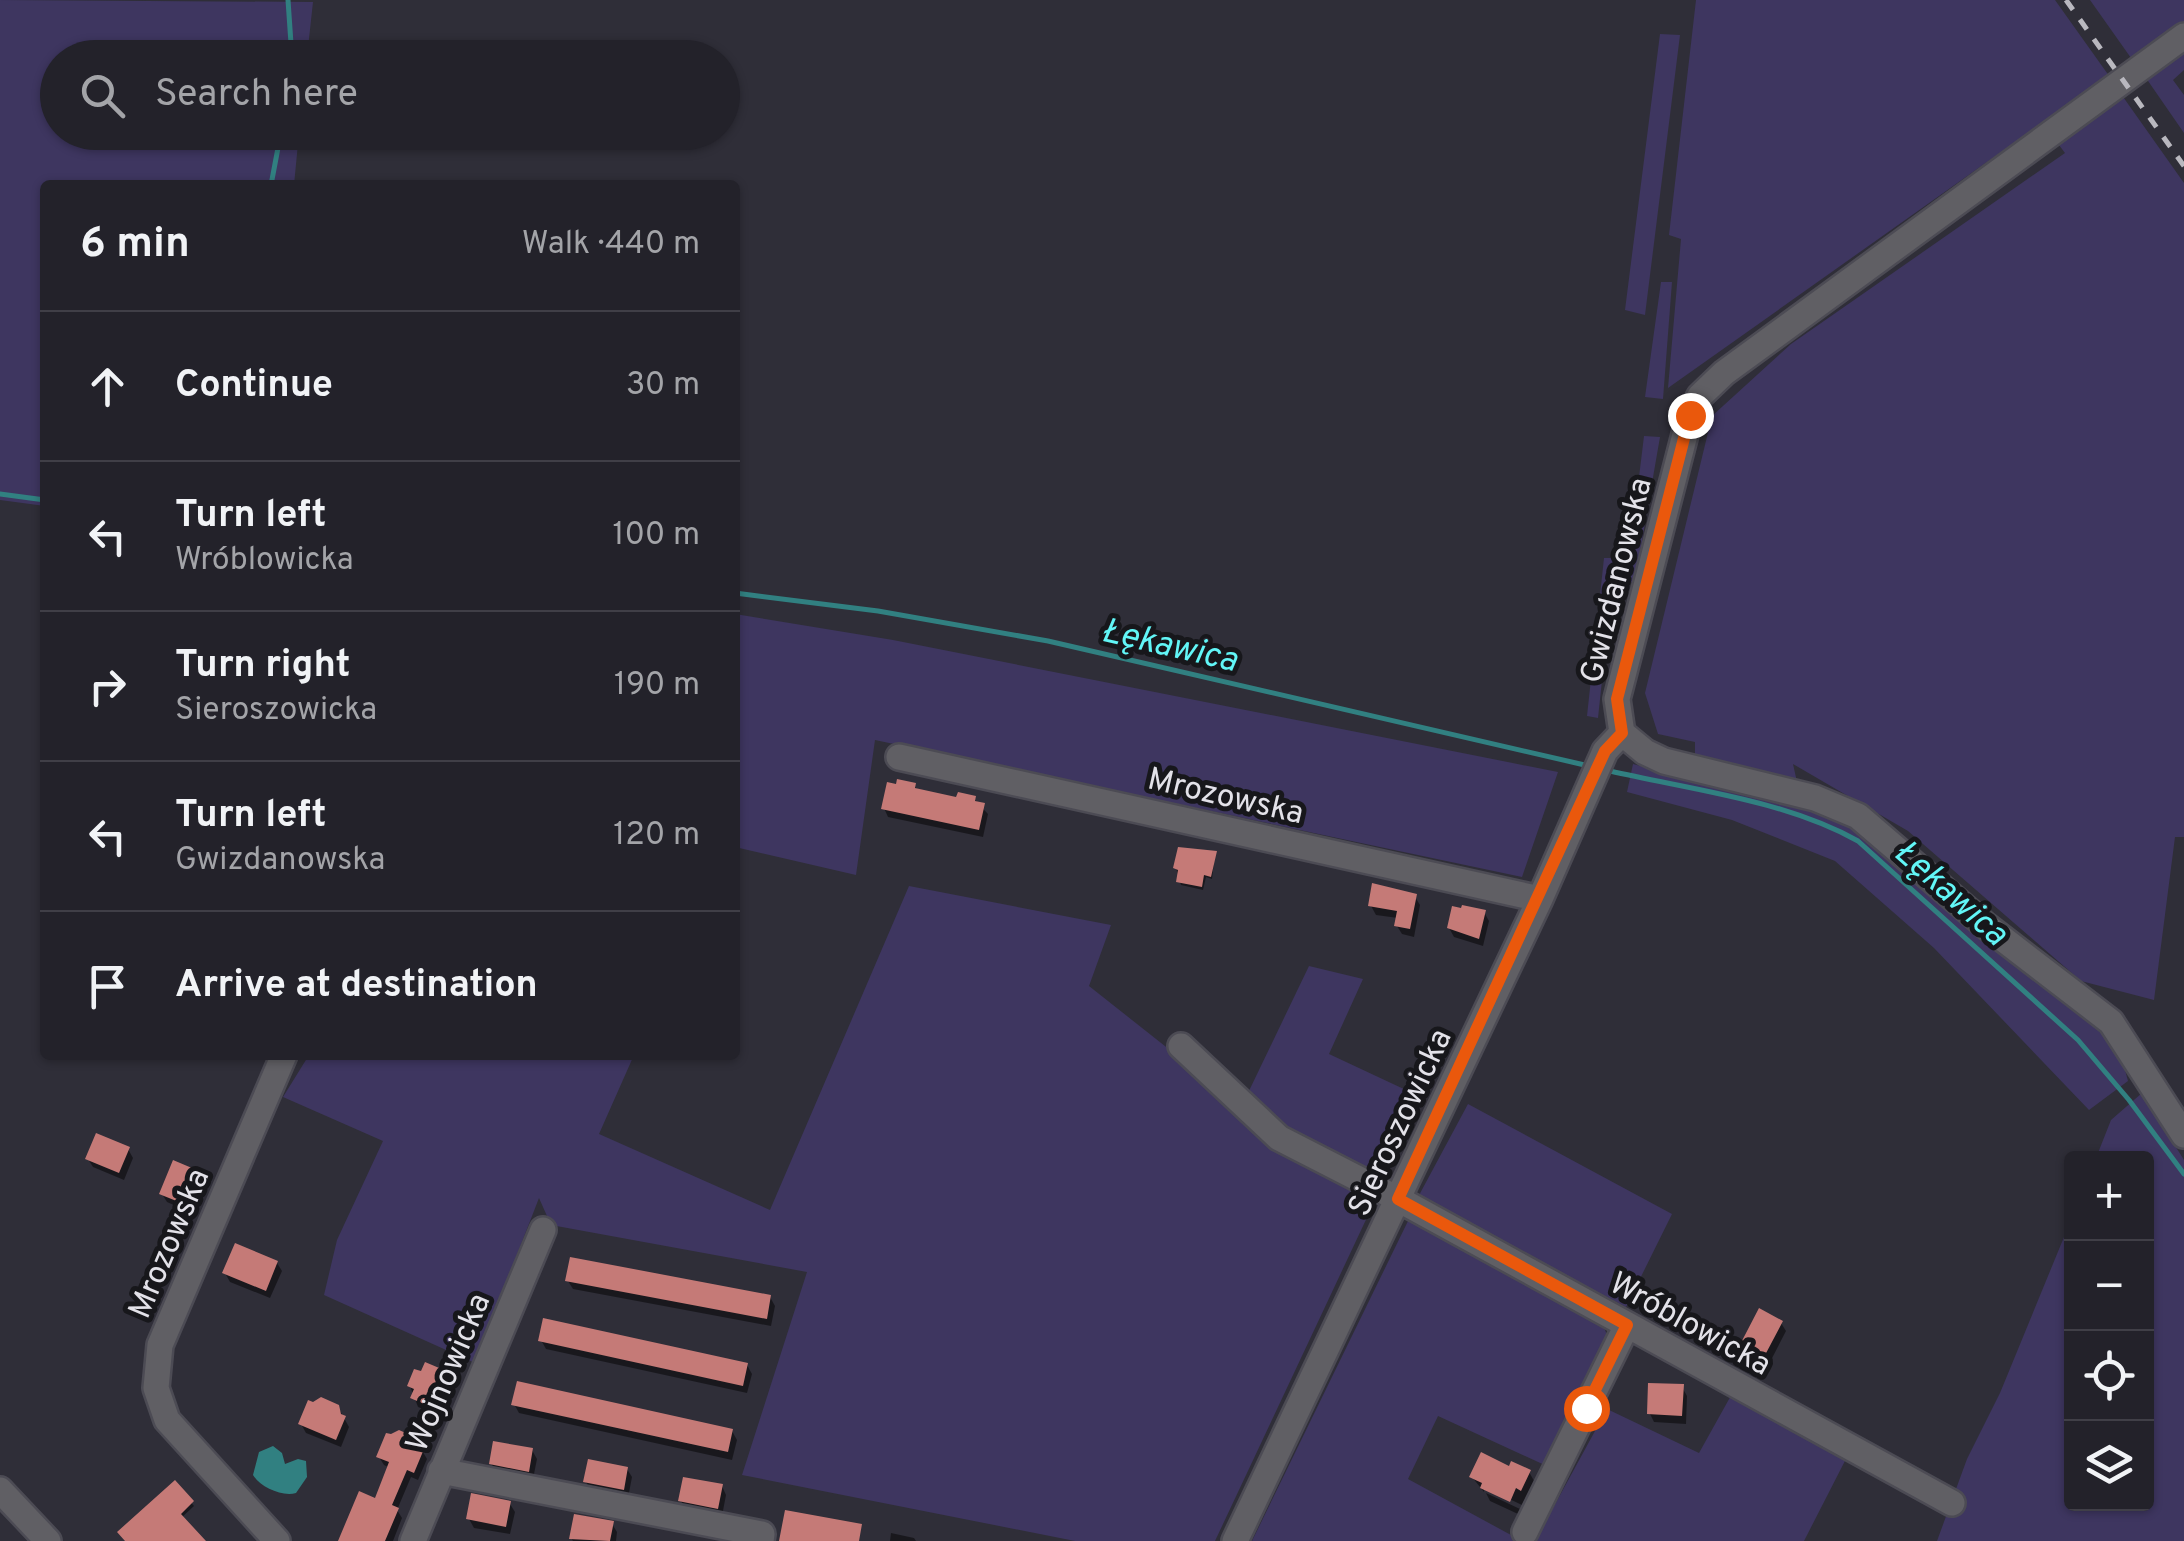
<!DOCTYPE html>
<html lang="en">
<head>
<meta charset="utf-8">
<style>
	:root { --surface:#23222a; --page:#2f2f36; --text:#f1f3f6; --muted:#a3a4a8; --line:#403f47 }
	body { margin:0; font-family:Overpass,sans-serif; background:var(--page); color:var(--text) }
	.controls { position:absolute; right:30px; bottom:30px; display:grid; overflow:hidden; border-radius:10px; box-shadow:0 2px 8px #0004 }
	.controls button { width:90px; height:90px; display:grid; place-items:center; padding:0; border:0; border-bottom:2px solid var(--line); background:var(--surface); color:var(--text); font:50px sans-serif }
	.stop { position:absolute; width:30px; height:30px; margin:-22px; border:8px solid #ea580c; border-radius:50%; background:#fff }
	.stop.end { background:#ea580c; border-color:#fff; box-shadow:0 2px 10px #0008 }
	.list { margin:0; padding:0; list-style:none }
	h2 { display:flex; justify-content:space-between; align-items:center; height:130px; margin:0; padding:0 40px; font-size:42px }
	h2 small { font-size:32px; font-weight:400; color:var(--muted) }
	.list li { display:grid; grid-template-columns:65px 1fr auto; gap:30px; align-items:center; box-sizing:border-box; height:150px; padding:0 40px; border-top:2px solid var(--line) }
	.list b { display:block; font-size:38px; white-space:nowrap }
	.list p { margin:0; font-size:32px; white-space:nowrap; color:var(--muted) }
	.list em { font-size:32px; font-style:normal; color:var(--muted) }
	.icon { flex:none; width:55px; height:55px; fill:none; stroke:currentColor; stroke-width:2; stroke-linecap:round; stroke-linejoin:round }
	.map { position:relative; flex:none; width:2184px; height:1541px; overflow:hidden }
	.search { position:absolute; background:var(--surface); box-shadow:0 2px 8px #0004; left:40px; top:40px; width:700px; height:110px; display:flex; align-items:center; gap:25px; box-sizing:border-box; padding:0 35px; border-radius:55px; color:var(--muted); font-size:38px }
	.panel { position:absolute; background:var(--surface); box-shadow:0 2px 8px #0004; left:40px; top:180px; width:700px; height:880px; border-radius:10px }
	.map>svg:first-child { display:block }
	.green { fill:#3e3660 }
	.water { fill:#318081 }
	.shadow { fill:#0007 }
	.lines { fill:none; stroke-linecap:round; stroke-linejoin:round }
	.stream { stroke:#318081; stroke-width:5 }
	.building { fill:#c57a77 }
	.minor-casing { stroke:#4c4b54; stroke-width:30 }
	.minor { stroke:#605f64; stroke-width:25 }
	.rail { stroke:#b9b8bf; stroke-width:5; stroke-dasharray:12 12; stroke-linecap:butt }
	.route { stroke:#ea580c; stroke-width:12 }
	.labels { text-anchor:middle; stroke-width:10; stroke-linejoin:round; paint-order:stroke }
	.street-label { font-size:32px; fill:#e3e2e9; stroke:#17171b }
	.water-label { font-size:35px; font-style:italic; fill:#62f6f7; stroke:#17171b }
</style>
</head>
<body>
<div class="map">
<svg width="2184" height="1541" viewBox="0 0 2184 1541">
	<rect width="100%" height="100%" fill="#2f2e38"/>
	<!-- green -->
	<path class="green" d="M0 0 313 2 307 57 58 58V132L299 133 294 185H45V506L0 500Z
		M1696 0H2055L2112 80 2046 127 2042 123 1668 388 1681 239 1669 235Z
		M2090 0H2184V25L2131 58Z
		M1660 34 1680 35 1645 315 1625 310Z
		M2184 51V70L2173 80 2184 95V133L2146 78Z
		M2121 94 2184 183V837H2175L2154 1000 2081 981 1908 831 1793 764 1797 782 1695 758V742L1658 734 1645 693 1712 416 1791 344 2065 153 2056 141Z
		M1661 282H1672L1663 399 1645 397Z
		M1644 436 1660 437 1635 581 1626 584Z
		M1604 558H1615L1598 718 1587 716Z
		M735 614 893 640 1558 772 1522 877 875 740 856 875 735 847Z
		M1633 764 1846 820 2094 1021 2122 1059 2128 1081 2089 1110 1934 948 1835 861 1732 820 1627 792Z
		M909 886 1111 925 1089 986 1175 1054 1249 1128 1288 1158 1343 1183 1371 1209 1215 1541H1075L742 1475 807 1272 551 1225 539 1198 475 1363 324 1295 337 1240 383 1141 283 1097 309 1055H634L599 1134 770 1210Z
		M1309 966 1363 979 1329 1054 1423 1098 1385 1179 1286 1133 1247 1095Z
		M2142 1093 2184 1160V1541H1937L1967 1459 2000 1393 2071 1220 2072 1504H2146V1158H2096L2111 1120Z
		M1468 1104 1672 1214 1626 1307 1417 1199Z
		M1409 1219 1601 1320 1607 1335 1549 1467 1438 1416 1408 1479 1522 1541H1252Z
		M1733 1392 1848 1455 1804 1541H1535L1607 1409 1699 1453Z"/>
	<!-- water -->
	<path class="water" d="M273 1446 282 1453 285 1464 298 1459 306 1461 307 1477 296 1493C282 1497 260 1487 253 1475L259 1452Z"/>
	<!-- shadow -->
	<path class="shadow" d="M914 785 918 791 958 800 974 799 988 814 983 837 888 817 884 808Z
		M1215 853 1212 879 1206 877 1203 890 1181 885 1176 868Z
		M1415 897 1420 905 1414 937 1402 934 1397 926 1398 918 1376 915 1371 906Z
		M1463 911 1484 912 1489 921 1483 946 1454 937 1449 928Z
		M128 1149 133 1158 124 1180 93 1167 88 1159Z
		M197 1173 202 1181 189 1212 167 1202 162 1194Z
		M277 1263 282 1271 270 1298 230 1282 225 1273Z
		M568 1281 770 1297 775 1306 771 1326 573 1289Z
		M1781 1323 1786 1331 1769 1364 1763 1361 1755 1376 1740 1369 1735 1360Z
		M541 1340 747 1365 752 1374 747 1393 546 1349Z
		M449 1375 454 1383 440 1416 418 1407 410 1386Z
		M1682 1387 1687 1396 1686 1424 1654 1422 1650 1414Z
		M514 1404 732 1431 737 1440 732 1460 519 1413Z
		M338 1407 349 1427 341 1447 306 1433 301 1424Z
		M416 1440 427 1459 418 1480 411 1477 397 1510 402 1518 393 1541H341L376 1501 390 1468 384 1465 379 1457Z
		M532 1450 537 1459 533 1479 496 1472 491 1463Z
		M627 1469 632 1477 628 1498 591 1491 586 1482Z
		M1510 1469 1529 1472 1537 1486 1529 1503 1524 1501 1522 1505 1484 1487V1492L1472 1477Z
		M174 1483 194 1506 181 1518 201 1541H127Z
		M722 1486 726 1495 722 1516 686 1509 681 1501Z
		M1486 1493 1520 1509 1518 1514 1490 1501Z
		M510 1504 515 1512 510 1534 474 1528 469 1519Z
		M612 1524 617 1532 616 1541H573L571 1538Z
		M891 1533 914 1538 916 1541H890Z"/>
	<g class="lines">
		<!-- stream -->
		<path class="stream" d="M288 0 292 58
			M271 185 281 132
			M0 494 45 500
			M735 593 878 611 1048 641 1589 766
			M1610 771C1693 790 1784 800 1858 841L2078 1040 2129 1100 2184 1174"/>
	</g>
	<!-- building -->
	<path class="building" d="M897 779 916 783 915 788 956 797 958 792 976 796 975 801 985 803 979 830 881 809 887 782 896 784Z
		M1178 847 1217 851 1211 877 1204 875 1202 887 1176 882 1178 870 1173 868Z
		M1372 883 1417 894 1410 929 1394 926 1397 911 1368 906Z
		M1462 905 1486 910 1479 939 1447 928 1452 906 1461 908Z
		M96 1133 130 1147 119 1173 85 1159Z
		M173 1160 199 1171 184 1204 159 1194Z
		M235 1243 278 1261 266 1291 222 1273Z
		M570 1257 771 1295 767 1319 565 1281Z
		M1759 1308 1783 1321 1764 1357 1758 1354 1750 1369 1732 1360Z
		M543 1318 748 1363 743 1386 538 1341Z
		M425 1362 451 1373 436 1409 410 1398 414 1389 407 1386 414 1369 421 1371Z
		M517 1381 733 1429 728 1452 511 1405Z
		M1648 1383 1684 1384 1682 1416 1647 1414Z
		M321 1397 339 1405 341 1414 346 1416 336 1440 298 1424 308 1400 313 1402Z
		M399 1430 417 1438 419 1447 424 1449 414 1473 407 1470 392 1505 399 1508 385 1541H338L359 1491 375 1498 389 1462 376 1457 386 1433 391 1434Z
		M493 1441 533 1448 529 1472 489 1464Z
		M1481 1452 1509 1466 1511 1461 1531 1470 1521 1491 1516 1488 1510 1502 1480 1488 1482 1483 1469 1477Z
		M588 1459 628 1467 624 1490 583 1482Z
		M683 1477 723 1484 718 1509 678 1501Z
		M175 1480 194 1501 181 1514 206 1541H125L117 1532Z
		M471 1493 511 1501 506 1527 466 1519Z
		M785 1510 862 1524 859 1541H779Z
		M574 1514 614 1521 610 1541 569 1539Z"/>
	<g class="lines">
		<!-- minor casing -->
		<g class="minor-casing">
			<path id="minor" d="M2184 36 1724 373 1700 396 1690 415 1617 699 1622 733 1645 752 1664 761 1815 798 1858 816 1985 925 2111 1022 2184 1135
				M899 757 1540 899
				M1181 1046 1279 1138 1398 1199 1952 1503
				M441 1471 762 1534 761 1541
				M0 1490 48 1541
				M1525 1532 1627 1325
				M277 1541 167 1420 156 1388 160 1345 284 1055
				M413 1541 543 1230
				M1235 1541 1540 899 1605 751 1622 733"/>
		</g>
		<!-- minor -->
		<use href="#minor" class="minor"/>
		<!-- rail -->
		<path class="rail" d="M2066 0 2184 166"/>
	</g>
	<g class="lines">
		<!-- route -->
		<path class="route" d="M1586 1408 1627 1325 1398 1199 1605 751 1622 733 1617 699 1690 415"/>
	</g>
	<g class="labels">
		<!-- street labels -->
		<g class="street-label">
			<text transform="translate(1615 580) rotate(-76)" y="11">Gwizdanowska</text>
			<text transform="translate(1226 795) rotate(13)" y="11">Mrozowska</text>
			<text transform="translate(1399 1122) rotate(-65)" y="11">Sieroszowicka</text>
			<text transform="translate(168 1243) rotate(-67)" y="11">Mrozowska</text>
			<text transform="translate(1691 1323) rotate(29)" y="11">Wróblowicka</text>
			<text transform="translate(447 1372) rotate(-67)" y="11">Wojnowicka</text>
		</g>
		<!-- water labels -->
		<g class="water-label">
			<text transform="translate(1170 644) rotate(13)" y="12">Łękawica</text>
			<text transform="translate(1952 892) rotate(42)" y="12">Łękawica</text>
		</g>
	</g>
</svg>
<div class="controls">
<button>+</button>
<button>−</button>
<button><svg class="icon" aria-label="locate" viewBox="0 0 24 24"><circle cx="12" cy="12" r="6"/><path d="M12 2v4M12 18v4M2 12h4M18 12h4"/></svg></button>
<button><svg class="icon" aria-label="layers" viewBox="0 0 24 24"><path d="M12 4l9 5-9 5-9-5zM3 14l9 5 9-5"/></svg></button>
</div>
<div class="stop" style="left:1586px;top:1408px"></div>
<div class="stop end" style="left:1690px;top:415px"></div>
<div class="search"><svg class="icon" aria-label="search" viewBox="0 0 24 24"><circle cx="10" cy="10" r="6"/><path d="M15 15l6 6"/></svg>Search here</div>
<section class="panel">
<h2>6 min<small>Walk · 440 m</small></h2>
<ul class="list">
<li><svg class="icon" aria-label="ahead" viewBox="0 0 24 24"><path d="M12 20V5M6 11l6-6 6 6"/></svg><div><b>Continue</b></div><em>30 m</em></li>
<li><svg class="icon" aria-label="left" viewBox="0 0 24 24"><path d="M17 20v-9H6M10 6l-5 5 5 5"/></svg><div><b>Turn left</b><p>Wróblowicka</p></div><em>100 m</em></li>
<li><svg class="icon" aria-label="right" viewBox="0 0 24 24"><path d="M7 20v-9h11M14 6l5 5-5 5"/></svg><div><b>Turn right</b><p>Sieroszowicka</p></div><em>190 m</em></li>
<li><svg class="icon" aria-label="left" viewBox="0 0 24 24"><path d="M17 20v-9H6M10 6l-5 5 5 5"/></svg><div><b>Turn left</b><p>Gwizdanowska</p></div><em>120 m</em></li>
<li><svg class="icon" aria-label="arrive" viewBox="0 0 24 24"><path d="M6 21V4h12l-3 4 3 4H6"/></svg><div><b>Arrive at destination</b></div></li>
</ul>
</section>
</div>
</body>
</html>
